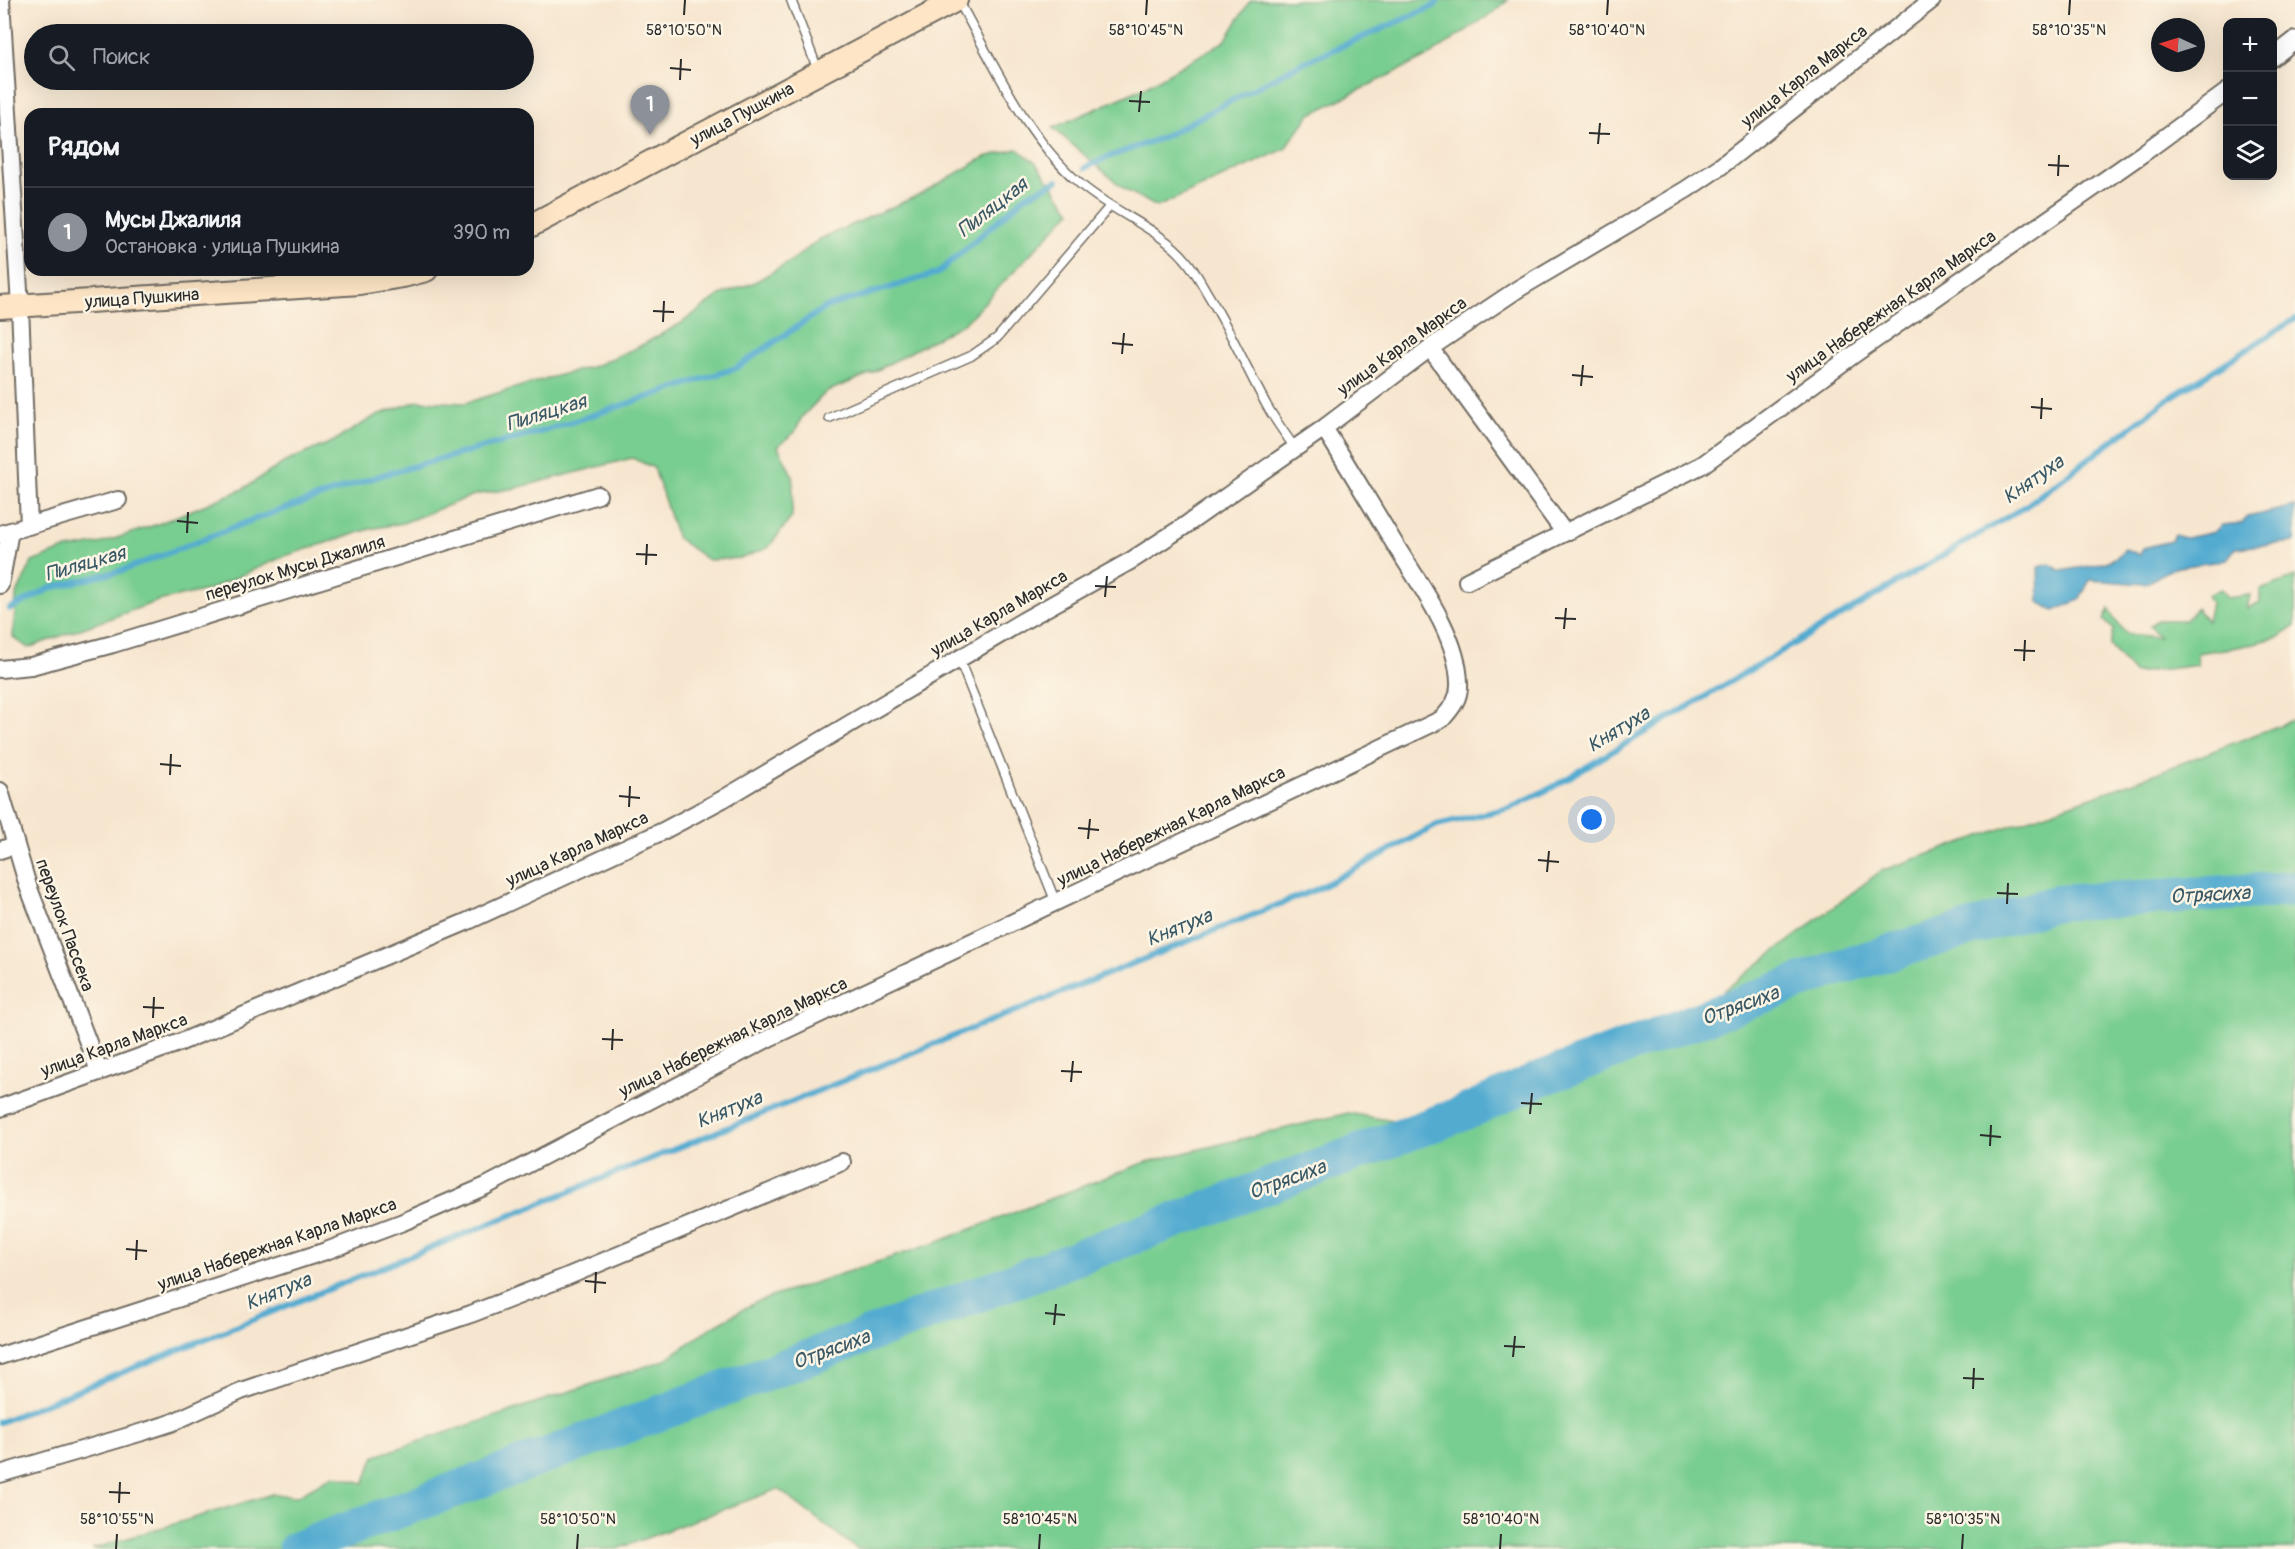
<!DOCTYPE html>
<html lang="ru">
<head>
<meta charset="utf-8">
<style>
	:root { --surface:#171b24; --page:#20242c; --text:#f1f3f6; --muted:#9ea1a6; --line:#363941; --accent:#8c9099 }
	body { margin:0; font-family:Pangolin,sans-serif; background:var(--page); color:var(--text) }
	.controls { position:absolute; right:18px; top:18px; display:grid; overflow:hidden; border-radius:12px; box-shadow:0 6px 24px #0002 }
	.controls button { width:54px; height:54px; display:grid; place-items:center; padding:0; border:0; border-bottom:2px solid var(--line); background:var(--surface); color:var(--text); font:30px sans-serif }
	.compass { position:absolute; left:2151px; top:18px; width:54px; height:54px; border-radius:50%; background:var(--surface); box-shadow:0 6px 24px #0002; rotate:274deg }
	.you { position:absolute; left:1592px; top:820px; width:21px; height:21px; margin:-15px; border:4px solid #fff; border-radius:50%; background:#1a73e8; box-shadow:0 0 0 9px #1a73e833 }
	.badge { display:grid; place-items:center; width:39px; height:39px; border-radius:50%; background:var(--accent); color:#fff; font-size:20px; font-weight:700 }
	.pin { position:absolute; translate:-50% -50px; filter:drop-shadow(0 2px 3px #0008) }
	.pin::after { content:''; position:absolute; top:32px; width:21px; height:18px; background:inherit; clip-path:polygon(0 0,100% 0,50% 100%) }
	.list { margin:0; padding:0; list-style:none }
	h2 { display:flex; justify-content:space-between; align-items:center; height:78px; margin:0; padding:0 24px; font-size:26px }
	h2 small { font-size:20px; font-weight:400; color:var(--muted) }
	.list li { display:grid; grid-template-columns:39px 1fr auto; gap:18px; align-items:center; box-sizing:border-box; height:90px; padding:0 24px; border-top:2px solid var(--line) }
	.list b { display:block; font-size:22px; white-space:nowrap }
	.list p { margin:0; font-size:20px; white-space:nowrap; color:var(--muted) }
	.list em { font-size:20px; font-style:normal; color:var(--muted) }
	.icon { flex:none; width:33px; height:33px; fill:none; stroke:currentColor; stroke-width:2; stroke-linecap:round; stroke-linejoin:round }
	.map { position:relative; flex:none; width:2295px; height:1549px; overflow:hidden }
	.search { position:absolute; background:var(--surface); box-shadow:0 6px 24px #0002; left:24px; top:24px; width:510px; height:66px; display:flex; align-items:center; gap:15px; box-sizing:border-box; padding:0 21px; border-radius:33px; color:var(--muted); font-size:22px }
	.panel { position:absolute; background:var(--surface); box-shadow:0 6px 24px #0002; left:24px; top:108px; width:510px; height:168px; border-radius:18px }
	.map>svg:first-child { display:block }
	.green { fill:#78cd90; stroke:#527c5e; stroke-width:1.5 }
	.water { fill:#53abd0; stroke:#3f6b7e; stroke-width:1.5 }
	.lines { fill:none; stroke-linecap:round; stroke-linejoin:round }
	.stream { stroke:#53abd0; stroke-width:6 }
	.river { stroke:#53abd0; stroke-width:36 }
	.lane-casing { stroke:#726c64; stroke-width:11 }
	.street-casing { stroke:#726c64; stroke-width:20 }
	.secondary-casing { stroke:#726c64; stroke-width:26 }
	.lane { stroke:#fff; stroke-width:8 }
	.street { stroke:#fff; stroke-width:16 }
	.secondary { stroke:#fde5c5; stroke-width:22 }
	.ticks { fill:none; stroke:#2b2b2b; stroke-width:2 }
	.labels { text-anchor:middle; stroke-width:5; stroke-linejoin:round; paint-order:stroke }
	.street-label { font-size:18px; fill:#2b2b2b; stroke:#fcf5e5 }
	.water-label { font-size:20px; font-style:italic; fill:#395865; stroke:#fcf5e5 }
	.ticks-label { font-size:15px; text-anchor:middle; fill:#2b2b2b; stroke:#fcf5e5; stroke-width:5; stroke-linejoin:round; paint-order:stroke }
</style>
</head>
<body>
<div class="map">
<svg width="2295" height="1549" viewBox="0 0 2295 1549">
	<rect width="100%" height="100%" fill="#fcf5e5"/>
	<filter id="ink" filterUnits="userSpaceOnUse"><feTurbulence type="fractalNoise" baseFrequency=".0167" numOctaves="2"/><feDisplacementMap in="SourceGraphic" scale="12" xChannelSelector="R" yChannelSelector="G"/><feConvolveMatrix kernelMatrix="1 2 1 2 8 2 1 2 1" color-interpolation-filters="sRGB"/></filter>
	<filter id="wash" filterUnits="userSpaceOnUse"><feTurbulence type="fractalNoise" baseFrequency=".008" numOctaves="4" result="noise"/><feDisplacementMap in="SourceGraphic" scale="24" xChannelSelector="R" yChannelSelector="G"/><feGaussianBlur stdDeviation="1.35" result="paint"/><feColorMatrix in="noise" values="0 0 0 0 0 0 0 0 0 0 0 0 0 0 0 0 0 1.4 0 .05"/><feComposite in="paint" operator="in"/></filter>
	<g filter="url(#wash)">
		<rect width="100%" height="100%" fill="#f7e6cf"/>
		<!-- green -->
		<path class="green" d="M1254 0H1508L1494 12 1428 56 1309 115 1285 149 1157 207 1124 189 1053 128 1143 88 1225 41 1249 2Z
			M1017 149 1035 162 1071 211 966 322 872 373 826 392 802 417 795 432 778 446 793 477 792 517 768 548 742 558 708 560 677 538 654 468 632 458 516 488 474 495 403 523 370 529 285 556 208 590 158 601 28 648 13 637 16 596 32 562 62 550 102 543 158 524 243 489 285 462 334 441 377 415 418 401 465 403 545 379 595 366 638 347 680 324 720 295 753 283 790 262 820 239 919 195 985 157Z
			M2295 577V626L2279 637 2238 647 2197 653 2198 665 2134 673 2110 646 2113 629 2104 620 2109 609 2115 620 2127 634 2159 637 2150 626 2157 620H2186L2196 608 2207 621 2211 603 2207 595 2221 589 2227 598 2250 595 2247 609 2260 602V590Z
			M2295 719V1549H857L778 1489 617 1549H92L272 1494 297 1496 334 1475 364 1483 375 1456 665 1360 710 1328 756 1302 935 1243 1143 1163 1348 1113 1427 1127 1466 1112 1627 1064 1881 871 2123 786Z"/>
		<!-- water -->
		<path class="water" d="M2295 506V542L2235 548 2227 560 2173 568 2145 584 2090 580 2079 600 2054 611 2039 602 2038 567 2050 564 2061 571C2082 566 2112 567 2125 549L2140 555 2143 548 2171 541 2174 535 2186 538 2214 532 2222 525 2242 523 2248 517Z"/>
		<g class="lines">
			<!-- stream -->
			<path class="stream" d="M1085 168 1108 157 1161 138 1298 65 1434 6 1439 0
				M10 609 51 588 124 570 255 519 382 475 547 430 736 368 826 307 938 273 1026 196 1057 181
				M0 1422 1317 889 1437 825 1509 808 1551 788 2026 506 2168 399 2295 319"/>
			<!-- river -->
			<path class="river" d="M296 1549 1466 1112 1537 1080 1837 968 2056 903 2295 889"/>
		</g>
	</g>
	<g filter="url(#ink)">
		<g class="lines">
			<!-- lane casing -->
			<g class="lane-casing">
				<path id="lane" d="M791 0 819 73
					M958 0C993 62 1024 134 1078 182 1108 210 1161 229 1185 259 1196 271 1203 287 1212 301 1232 335 1248 371 1267 406 1275 420 1285 434 1295 448
					M829 418 971 356 997 338 1110 206
					M959 659 1056 903"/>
			</g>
			<!-- street casing -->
			<g class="street-casing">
				<path id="street" d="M1 0 20 306 29 526
					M2272 58 2295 40
					M1430 348 1564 532
					M0 534 118 500
					M1467 581 1702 465 1856 353 2142 154 2228 91
					M0 585 10 531
					M0 669 31 666 113 644 598 495
					M0 791 28 886 99 1071
					M0 850 15 845
					M0 1108 181 1042 466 922 663 831 723 799 1023 621 1132 560 1183 527 1324 428 1430 348 1518 289 1687 189 1721 166 1932 0
					M0 1356 326 1251 403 1222 486 1186 771 1037 1442 719C1452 708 1460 698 1459 683 1458 636 1420 585 1396 546 1372 507 1349 467 1324 428
					M0 1474 146 1431 171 1423 241 1391 471 1314 566 1277 842 1162"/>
			</g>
			<!-- secondary casing -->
			<g class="secondary-casing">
				<path id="secondary" d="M528 227 956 0
					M0 307 360 283 403 276 426 270"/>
			</g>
			<!-- lane -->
			<use href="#lane" class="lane"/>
			<!-- street -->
			<use href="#street" class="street"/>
			<!-- secondary -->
			<use href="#secondary" class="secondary"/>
		</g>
	</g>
	<!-- ticks -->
	<path class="ticks" d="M684 15 685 0M1146 15 1147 0M1607 15 1608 0M2069 15 2070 0M670 68 691 70M680 80 681 59M1129 101 1150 102M1139 112 1141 91M1589 133 1610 134M1598 144 1600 123M2048 165 2069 166M2058 176 2059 155M653 311 674 312M663 322 664 301M1112 343 1133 345M1122 354 1124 333M1572 375 1593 377M1581 386 1583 365M2031 407 2052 409M2041 419 2042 398M177 521 198 523M187 533 188 512M636 554 657 555M646 565 647 544M1095 586 1116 587M1105 597 1107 576M1555 618 1576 619M1564 629 1566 608M2014 650 2035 651M2024 661 2025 640M160 764 181 766M170 775 171 754M619 796 640 798M629 807 630 786M1078 828 1099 830M1088 839 1090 819M1538 860 1559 862M1547 872 1549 851M1997 893 2018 894M2007 904 2008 883M143 1007 164 1008M153 1018 154 997M602 1039 623 1040M612 1050 613 1029M1061 1071 1082 1072M1071 1082 1073 1061M1521 1103 1542 1104M1530 1114 1532 1093M1980 1135 2001 1137M1990 1146 1991 1125M126 1249 147 1251M136 1260 137 1240M585 1281 606 1283M595 1293 596 1272M1045 1313 1065 1315M1054 1325 1056 1304M1504 1346 1525 1347M1513 1357 1515 1336M1963 1378 1984 1379M1973 1389 1974 1368M109 1492 130 1493M119 1503 120 1482M116 1549 117 1534M577 1549 578 1534M1039 1549 1040 1534M1500 1549 1501 1534M1962 1549 1963 1534"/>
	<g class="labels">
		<!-- street labels -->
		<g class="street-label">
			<text transform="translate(1804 76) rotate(-38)" y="6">улица Карла Маркса</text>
			<text transform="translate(742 114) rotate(-28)" y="6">улица Пушкина</text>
			<text transform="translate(142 298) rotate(-4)" y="6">улица Пушкина</text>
			<text transform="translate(1891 306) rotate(-35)" y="6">улица Набережная Карла Маркса</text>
			<text transform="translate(1402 346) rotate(-36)" y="6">улица Карла Маркса</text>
			<text transform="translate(295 568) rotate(-17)" y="6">переулок Мусы Джалиля</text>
			<text transform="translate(999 613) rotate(-30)" y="6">улица Карла Маркса</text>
			<text transform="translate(1171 826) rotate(-26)" y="6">улица Набережная Карла Маркса</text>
			<text transform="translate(577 849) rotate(-25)" y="6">улица Карла Маркса</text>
			<text transform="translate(65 925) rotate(70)" y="6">переулок Пассека</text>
			<text transform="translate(733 1037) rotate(-26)" y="6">улица Набережная Карла Маркса</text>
			<text transform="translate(114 1045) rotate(-20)" y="6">улица Карла Маркса</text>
			<text transform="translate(277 1244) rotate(-19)" y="6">улица Набережная Карла Маркса</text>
		</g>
		<!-- water labels -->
		<g class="water-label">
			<text transform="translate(992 207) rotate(-38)" y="7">Пиляцкая</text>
			<text transform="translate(546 412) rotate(-17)" y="7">Пиляцкая</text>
			<text transform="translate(2033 479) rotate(-35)" y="7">Княтуха</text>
			<text transform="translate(85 563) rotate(-16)" y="7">Пиляцкая</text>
			<text transform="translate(1618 729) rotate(-31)" y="7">Княтуха</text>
			<text transform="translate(2210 894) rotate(-3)" y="7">Отрясиха</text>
			<text transform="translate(1179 927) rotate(-22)" y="7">Княтуха</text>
			<text transform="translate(1740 1005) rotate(-20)" y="7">Отрясиха</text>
			<text transform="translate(729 1109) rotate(-22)" y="7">Княтуха</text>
			<text transform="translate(1287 1179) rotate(-20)" y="7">Отрясиха</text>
			<text transform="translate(278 1291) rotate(-22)" y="7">Княтуха</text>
			<text transform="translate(831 1349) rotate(-20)" y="7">Отрясиха</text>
		</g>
	</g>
	<g class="ticks-label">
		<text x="684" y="35">58°10'50"N</text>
		<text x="1146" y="35">58°10'45"N</text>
		<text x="1607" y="35">58°10'40"N</text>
		<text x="2069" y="35">58°10'35"N</text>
		<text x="117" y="1524">58°10'55"N</text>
		<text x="578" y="1524">58°10'50"N</text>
		<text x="1040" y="1524">58°10'45"N</text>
		<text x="1501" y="1524">58°10'40"N</text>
		<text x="1963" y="1524">58°10'35"N</text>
	</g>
</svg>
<div class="controls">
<button>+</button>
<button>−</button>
<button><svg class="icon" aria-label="layers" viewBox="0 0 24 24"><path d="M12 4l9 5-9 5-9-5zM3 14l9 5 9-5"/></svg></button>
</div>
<svg class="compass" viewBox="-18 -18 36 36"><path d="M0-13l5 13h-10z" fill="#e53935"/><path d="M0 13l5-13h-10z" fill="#9ea1a6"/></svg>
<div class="you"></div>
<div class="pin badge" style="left:650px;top:135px">1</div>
<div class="search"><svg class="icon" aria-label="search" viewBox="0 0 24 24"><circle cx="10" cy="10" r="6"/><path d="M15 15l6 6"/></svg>Поиск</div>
<section class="panel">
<h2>Рядом<small></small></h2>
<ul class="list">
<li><span class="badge">1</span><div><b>Мусы Джалиля</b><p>Остановка · улица Пушкина</p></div><em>390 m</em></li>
</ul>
</section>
</div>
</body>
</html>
